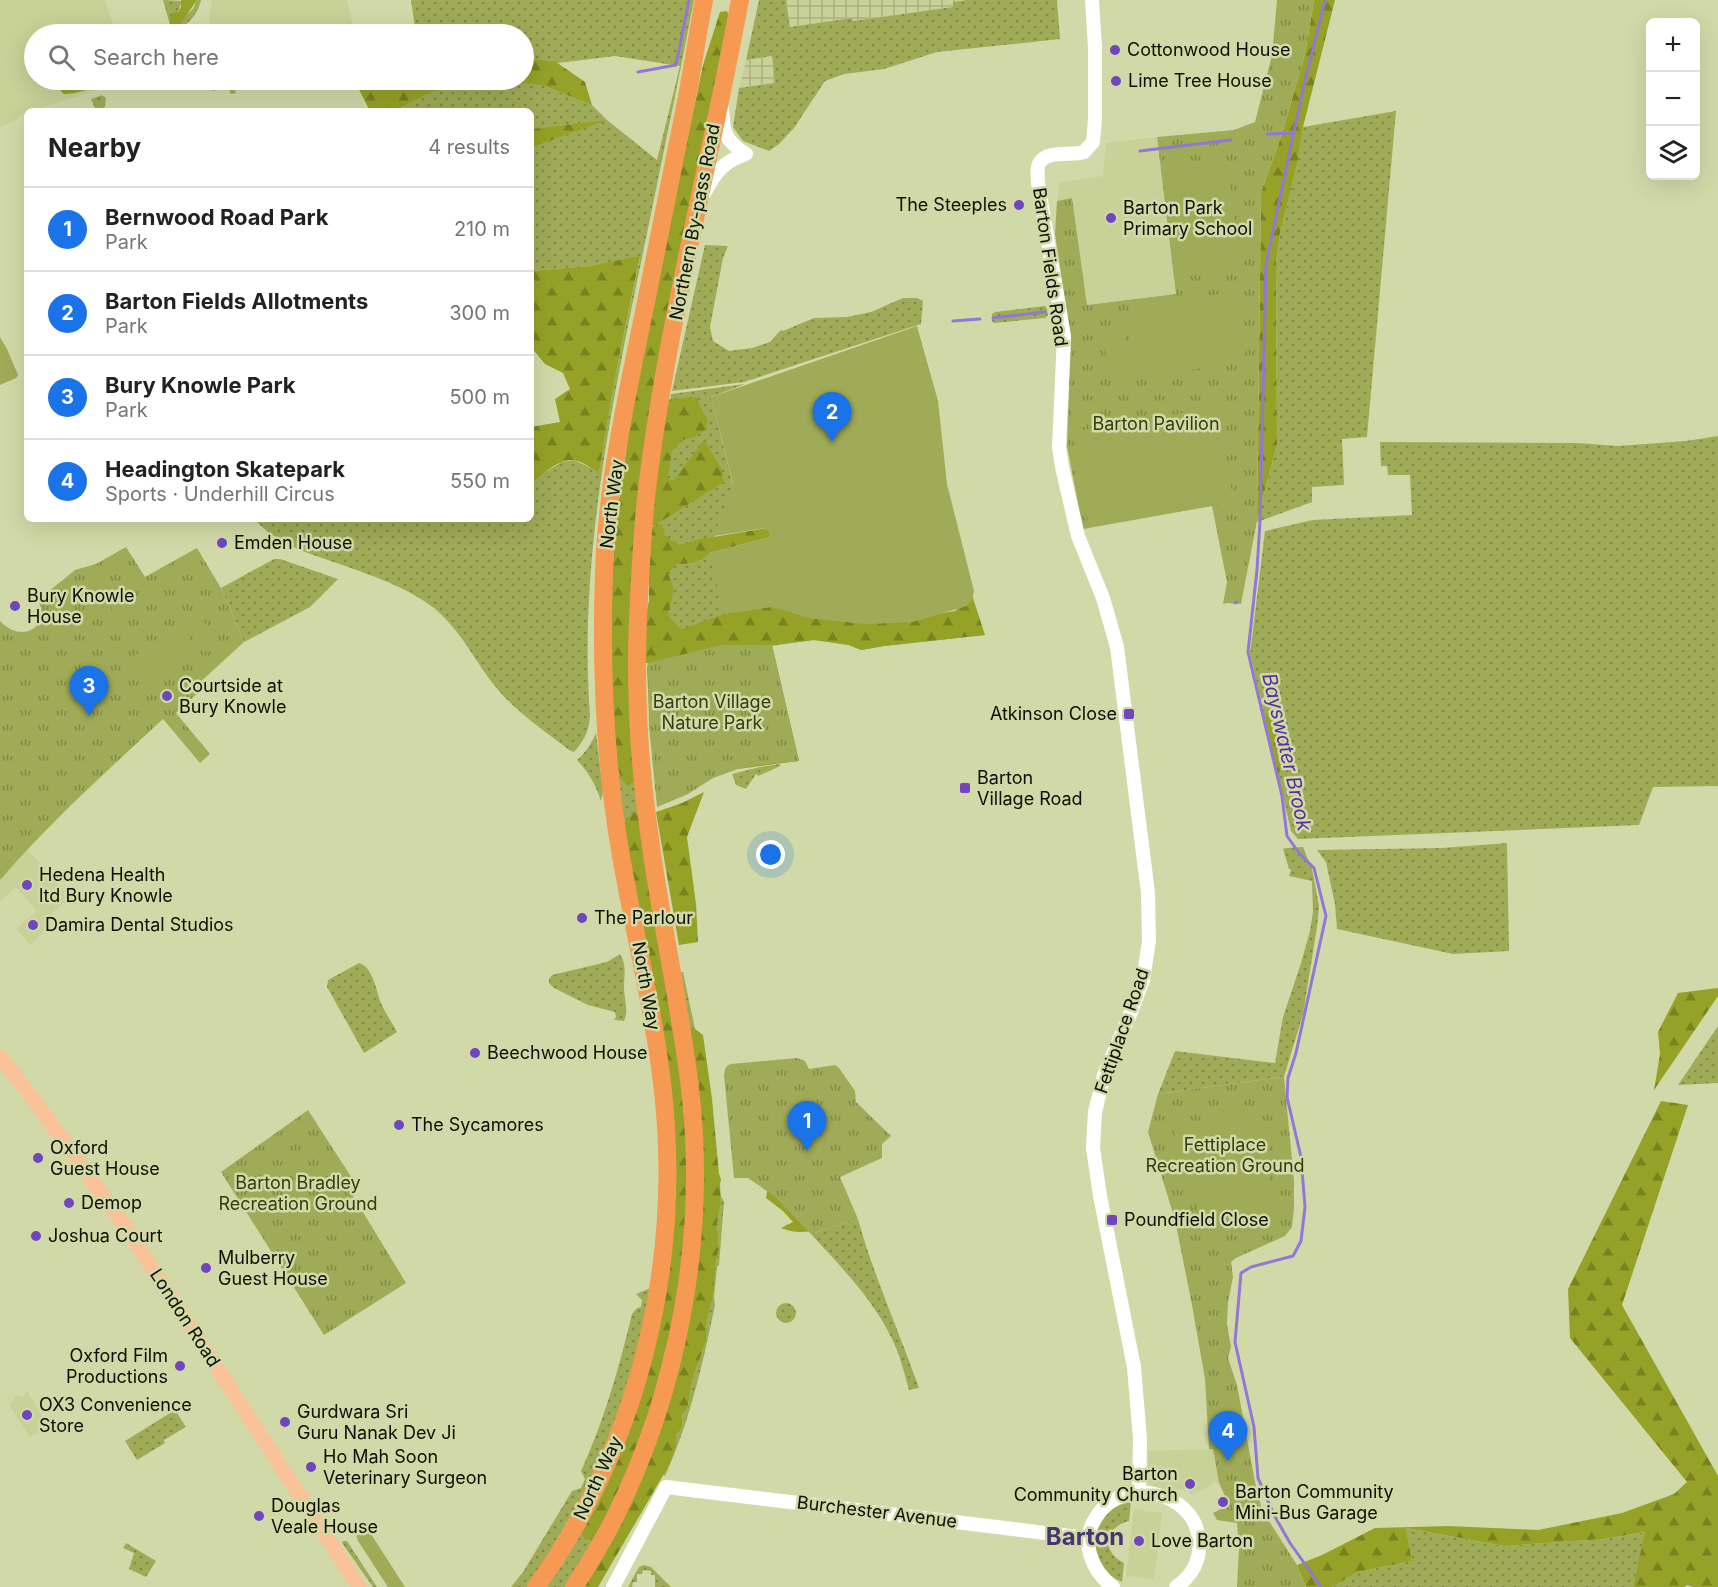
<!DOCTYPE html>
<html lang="en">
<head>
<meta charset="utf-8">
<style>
	:root { --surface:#fff; --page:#f2f2f2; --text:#222; --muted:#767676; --line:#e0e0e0; --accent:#1a73e8 }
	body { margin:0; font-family:Inter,sans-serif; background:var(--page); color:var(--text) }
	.controls { position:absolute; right:18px; top:18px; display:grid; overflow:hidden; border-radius:9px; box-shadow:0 6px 24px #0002 }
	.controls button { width:54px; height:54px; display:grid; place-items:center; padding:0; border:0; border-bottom:2px solid var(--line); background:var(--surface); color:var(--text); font:30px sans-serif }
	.you { position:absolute; left:771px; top:855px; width:21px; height:21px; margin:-15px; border:4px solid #fff; border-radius:50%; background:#1a73e8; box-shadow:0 0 0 9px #1a73e833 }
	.badge { display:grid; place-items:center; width:39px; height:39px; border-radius:50%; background:var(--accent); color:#fff; font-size:20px; font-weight:700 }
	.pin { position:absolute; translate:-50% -50px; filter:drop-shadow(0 2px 3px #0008) }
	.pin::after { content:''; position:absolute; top:32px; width:21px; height:18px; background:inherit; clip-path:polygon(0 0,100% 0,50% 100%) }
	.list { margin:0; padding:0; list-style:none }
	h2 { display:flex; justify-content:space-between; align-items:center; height:78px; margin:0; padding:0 24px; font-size:26px }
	h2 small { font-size:20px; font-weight:400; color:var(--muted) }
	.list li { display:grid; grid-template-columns:39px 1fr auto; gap:18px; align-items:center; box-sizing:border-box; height:84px; padding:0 24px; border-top:2px solid var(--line) }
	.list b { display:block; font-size:22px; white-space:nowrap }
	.list p { margin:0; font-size:20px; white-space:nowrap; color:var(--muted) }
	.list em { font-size:20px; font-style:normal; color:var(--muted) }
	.icon { flex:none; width:33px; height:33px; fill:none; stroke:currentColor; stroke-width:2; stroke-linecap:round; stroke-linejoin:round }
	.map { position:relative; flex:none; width:1718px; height:1587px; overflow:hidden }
	.search { position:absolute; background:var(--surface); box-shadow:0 6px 24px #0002; left:24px; top:24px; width:510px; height:66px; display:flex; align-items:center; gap:15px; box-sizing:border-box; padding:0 21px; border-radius:33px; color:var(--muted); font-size:22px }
	.panel { position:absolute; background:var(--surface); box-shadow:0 6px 24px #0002; left:24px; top:108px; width:510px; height:414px; border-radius:9px }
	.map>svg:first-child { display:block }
	.built { fill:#c8d198 }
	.industrial { fill:url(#industrial-grid) }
	.grass { fill:url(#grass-dots) }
	.forest { fill:url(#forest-firs) }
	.park { fill:url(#park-tufts) }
	.garden { fill:#a0ab58 }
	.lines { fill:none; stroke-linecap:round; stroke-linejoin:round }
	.stream { stroke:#9377d7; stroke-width:3 }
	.secondary { stroke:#fff; stroke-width:14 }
	.primary { stroke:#fac298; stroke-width:15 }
	.highway { stroke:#f69953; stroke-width:18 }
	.poi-dot { fill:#7045be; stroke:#d1d9a8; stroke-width:2 }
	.labels { text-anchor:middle; stroke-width:5; stroke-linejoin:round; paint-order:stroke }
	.poi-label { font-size:18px; fill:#0d0f01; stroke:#d1d9a8; text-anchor:start }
	.street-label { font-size:18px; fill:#0d0f01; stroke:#d1d9a8 }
	.park-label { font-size:18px; fill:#373c0b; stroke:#d1d9a8 }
	.water-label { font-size:20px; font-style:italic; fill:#592f9f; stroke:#d1d9a8 }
	.district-label { font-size:24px; font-weight:bold; fill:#473571; stroke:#d1d9a8 }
</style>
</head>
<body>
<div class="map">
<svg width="1718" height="1587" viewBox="0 0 1718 1587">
	<defs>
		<pattern id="industrial-grid" width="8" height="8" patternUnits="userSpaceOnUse" patternTransform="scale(1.5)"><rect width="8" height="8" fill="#c8d198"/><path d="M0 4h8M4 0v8" fill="none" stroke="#abb281"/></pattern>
		<pattern id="grass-dots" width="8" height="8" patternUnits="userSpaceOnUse" patternTransform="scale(1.5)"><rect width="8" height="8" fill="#a0ab58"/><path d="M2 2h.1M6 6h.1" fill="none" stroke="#818a46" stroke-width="1.8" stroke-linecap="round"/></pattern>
		<pattern id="forest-firs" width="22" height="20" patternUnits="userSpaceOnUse" patternTransform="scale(1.5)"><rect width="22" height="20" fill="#95a227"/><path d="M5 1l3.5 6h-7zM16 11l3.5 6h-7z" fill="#78821f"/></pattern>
		<pattern id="park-tufts" width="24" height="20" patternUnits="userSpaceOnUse" patternTransform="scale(1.5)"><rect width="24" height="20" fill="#a0ab58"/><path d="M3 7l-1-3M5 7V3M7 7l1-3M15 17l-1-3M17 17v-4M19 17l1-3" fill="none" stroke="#818a46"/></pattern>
	</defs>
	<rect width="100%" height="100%" fill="#d1d9a8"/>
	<!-- built -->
	<path class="built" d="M0 0H105L116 34H34V80H113L99 89 38 109 27 111V113L19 116 15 121 0 127Z
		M212 0H347L354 30 312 34H270L211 25 209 19Z
		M1157 137 1176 294 1067 307 1055 234 1057 201 1060 183 1103 176 1106 143Z
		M27 849 70 897 42 922 47 929 30 945 16 929 37 911 16 887 0 901V880Z
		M27 1391 48 1425 30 1437 9 1405 17 1395 23 1397Z
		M1213 1449 1219 1483H1212V1485L1190 1495 1188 1489 1172 1490 1153 1487 1149 1483 1148 1451Z
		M1134 1509 1162 1513 1154 1579 1126 1576Z"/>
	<!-- industrial -->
	<path class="industrial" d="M786 0H967L953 2V7L853 21 852 18 790 27Z
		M772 56 775 83 739 88 746 60Z"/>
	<!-- grass -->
	<path class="grass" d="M163 0 182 1 178 12 169 19 170 25Z
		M197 0H201C198 15 188 24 176 32L172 28 193 9Z
		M411 0H694C674 104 652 208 631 311 604 445 580 579 590 716 589 731 584 741 574 752L569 750C546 732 519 714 499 691 476 664 462 631 434 608 403 584 361 572 325 559 298 550 274 540 254 519H531V485L540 475 562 462 574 460 599 472 615 377 640 257 589 266 531 271V148L603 121 531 129V111H394L430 93 476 80H495L544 86 592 105 607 120 657 160 680 66 615 56 558 63 524 58V34H446L435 31 415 28Z
		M759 0H786L790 27 852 18 853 21 953 7V2L967 0H1057L1060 39 937 52 884 69 844 74 825 81 794 128 779 144 769 151 743 141 733 127 739 88 775 83 772 56 746 60Z
		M165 24V33L169 30 173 34H146L148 33 146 29 152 25 155 29Z
		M102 95 106 98 104 111H96L91 99Z
		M1396 111 1367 437 1342 439 1344 485 1312 487V502L1257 522 1277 444 1276 263 1280 233 1297 165 1303 127Z
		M705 245 728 246 723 258 710 327 713 341 729 351 752 348 770 342 781 330 783 331 814 318 847 317 871 312 903 298H917L923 301 921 324 744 382 672 391Z
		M1045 306 1047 309 1048 315 1045 318 994 323 992 321V314L995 312Z
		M745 384 711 397 733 484 709 553 985 635 884 646 861 650 849 645 814 640 648 663 654 525 671 394Z
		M1718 436V786L1653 787 1639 825 1298 839 1291 831 1250 654 1265 531 1313 520 1412 515 1410 475H1388L1387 466H1381L1380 442 1577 443 1618 446 1686 441Z
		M274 559H280L338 579 310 607 244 642 221 588Z
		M596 733 603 791 601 801C596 785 589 773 577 760 586 752 591 744 596 733Z
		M614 751 637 771 642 819 623 824Z
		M780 764V766L758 776 756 774 746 789 736 785 732 774 760 767Z
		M1507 843 1509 951 1453 954 1337 929 1335 904 1326 862 1317 850 1442 848Z
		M1303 847 1312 869 1319 906 1317 927 1303 1014 1284 1077 1273 1078 1158 1094 1175 1051 1275 1063 1283 1017 1301 963 1310 931 1313 912 1312 881 1289 876 1291 869H1289L1283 849 1286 848Z
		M620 954C627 965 624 975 624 987 624 999 629 1010 624 1021L614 1020 616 1017 615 1012 588 1005 554 988 549 983V979L552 975 607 962Z
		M359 963C373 967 376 990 381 1003 385 1013 392 1022 397 1032L364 1053 327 987 328 980Z
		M681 972H683L695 1029H687Z
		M1718 1026V1083L1678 1085 1716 1029Z
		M720 1194 724 1202 719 1265 717 1267 714 1298 715 1305C703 1363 690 1421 665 1476L663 1475 676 1447V1435C684 1429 683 1422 682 1412L687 1410 693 1378 706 1341V1327L709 1312 716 1262 719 1249 717 1222 721 1204Z
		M858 1219C874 1277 899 1331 919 1388L909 1390C904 1372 900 1354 891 1337 872 1298 840 1266 811 1234Z
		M653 1287 639 1354 600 1466 529 1587H511L523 1572 572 1491 581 1488 585 1479 581 1471C604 1421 619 1368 632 1314L637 1308 641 1307 642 1300 636 1294Z
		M776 1313a10 10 0 1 1 20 0a10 10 0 1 1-20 0Z
		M175 1410 186 1427 164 1440 165 1443 137 1460 125 1441Z
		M1131 1501 1129 1521C1119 1524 1114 1527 1109 1537L1096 1534C1102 1516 1113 1506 1131 1501Z
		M583 1527 598 1537 565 1587H544Z
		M1406 1528 1504 1546 1604 1539 1646 1532 1633 1587H1332L1358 1572 1412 1561Z
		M343 1541H347L349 1544 377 1587H373L342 1543Z
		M1095 1542 1108 1544C1111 1554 1115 1558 1124 1563L1122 1582C1105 1575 1096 1561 1095 1542Z
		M126 1543 156 1561 146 1577 129 1569 134 1553 123 1548Z
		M644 1565 651 1567 671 1587H655V1575H651V1571L643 1570 642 1574H637V1582H633L632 1587H628L639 1567Z"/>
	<!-- forest -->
	<path class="forest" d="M181 0H197L177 29 170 25 169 19 172 13 178 12 181 7Z
		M1314 0H1335L1303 127 1297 165 1280 233 1276 263 1277 444 1257 521 1261 192 1282 134 1305 54Z
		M727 11 729 16 661 371 637 771 634 781 629 786 621 779 614 751 610 627 613 564 618 508 636 383 703 65 720 12Z
		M524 58 556 62 585 82 592 105 544 86 495 80H524Z
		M76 80H107C94 89 80 93 64 94L59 89 65 82Z
		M354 80H476L430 93 394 111H370Z
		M607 120 531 148V129Z
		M640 256 615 377 599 473C592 469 581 460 572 460 559 459 539 476 531 485V427L560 422 555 399 570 389 563 373 545 364 531 347V271L589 266Z
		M693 397 696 398 708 421 705 430 694 437 682 440 672 451 668 478 670 480H674L704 440 721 468 724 482 652 527 662 524 665 536 679 545 701 539 767 528 771 537 709 553C700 563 689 564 676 564L668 574C670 579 674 586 673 592 670 615 661 611 682 629L724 614 770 607 781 609 809 618 865 624 912 622 937 614 955 611 972 595 985 635 884 646 861 650 849 645 814 640 772 645 799 761 738 769 650 729 647 668 648 663 641 664 642 632 649 601V527L666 400Z
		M1264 713 1280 714 1284 760 1278 775Z
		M704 792 687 837 696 904 698 942 679 945 656 812 682 803Z
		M634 811 642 819 677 1038 689 1168 682 1285 645 1431 598 1537 585 1540 582 1534 583 1527 672 1238 623 824Z
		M1718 988V996L1654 1090 1660 1054 1658 1032 1678 993Z
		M687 1029H695L703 1035 712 1099 719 1174 721 1179 720 1184 721 1204 717 1222 719 1249 716 1262 713 1293 706 1327V1341L693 1378 687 1410 682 1413C683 1422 684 1429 676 1435V1447L668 1467 598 1587H584L688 1321Z
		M1661 1101 1688 1105 1622 1305 1718 1476V1587H1693L1687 1585 1685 1587H1633L1645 1532 1604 1539 1504 1546 1406 1528 1412 1561 1358 1572 1332 1587H1306L1297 1565 1322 1555 1375 1528 1449 1526 1538 1530 1622 1513 1674 1494 1687 1482 1570 1338 1568 1289Z
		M768 1187 823 1229C808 1232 795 1234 781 1228L793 1222 783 1211 766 1198Z"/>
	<!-- park -->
	<path class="park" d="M1277 0H1314L1305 54 1282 134 1261 192 1257 521 1241 604 1228 603 1223 604 1227 582 1212 506 1083 529 1067 446 1071 339 1055 234 1057 201 1072 198 1087 305 1176 294 1157 137 1234 130 1255 122 1272 55Z
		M126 547 145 577 197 548 221 588 244 642 197 685 201 690 176 713 210 754 200 763 163 719C107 771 50 822 0 880V621C23 645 51 626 38 600L75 570 96 564Z
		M721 645H772L799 761 756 765 738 769 713 778 688 794 657 807 649 726 648 663Z
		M797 1058 805 1061 809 1069 835 1065 839 1068 855 1091 856 1102 891 1136 882 1144V1158L840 1177 858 1219 811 1234 774 1196 748 1178H734L724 1075C725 1069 725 1066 731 1064Z
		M1284 1077 1294 1180V1208L1292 1227 1285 1236 1236 1258 1231 1262 1233 1277 1228 1302 1227 1324 1231 1347 1228 1358 1237 1385 1255 1482 1262 1510 1297 1565 1306 1587H1237L1239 1547 1237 1523 1217 1520 1213 1513 1229 1505 1219 1483 1213 1449H1209L1205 1379 1192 1305 1175 1220 1148 1132 1158 1094 1273 1078Z
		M308 1110 359 1189 352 1194 406 1283 324 1335 221 1172Z"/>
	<!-- garden -->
	<path class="garden" d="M210 80H233L236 93 231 94 228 87 213 91Z
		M1227 158 1241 270 1174 277 1161 166Z
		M1239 292 1246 362 1139 377 1129 304Z
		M917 326 938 401 947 484 974 591 972 599 967 606 912 622 865 624 809 618 781 609 770 607 724 614 709 553 771 537 766 528 714 536 733 483 711 397Z
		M1124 328 1129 370 1108 373 1103 331Z
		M0 337 7 349 18 375 16 378 0 385Z
		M1072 403H1084V427H1072Z
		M1217 407 1234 502 1089 527 1072 432Z
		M130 577 134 579V597L126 599 127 580Z
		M112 590 115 591 114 602H134L136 603C131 613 124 611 115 613L112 610 107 591Z
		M201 616 217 644 204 652 187 624Z
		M183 626 199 654 186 662 170 634Z
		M166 637 182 665 169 673 152 645Z
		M148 648 165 675 151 683 135 655Z
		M1247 1106 1279 1210 1205 1233 1173 1129Z
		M1234 1418 1240 1456 1216 1460 1210 1421Z
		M370 1523 375 1531 371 1534 405 1587H388L358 1541 356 1535 357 1531Z"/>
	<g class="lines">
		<!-- stream -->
		<path class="stream" d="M638 72 676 65 689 0
			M1267 134 1294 133
			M1140 151 1231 140
			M993 318 1045 312
			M953 321 980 319
			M1235 603 1237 602
			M1320 1587 1319 1584 1290 1543 1274 1515 1258 1478 1254 1427 1235 1342 1241 1273 1251 1267 1293 1256 1301 1241 1305 1207 1301 1157 1287 1097 1288 1078 1296 1053 1326 916 1314 868 1299 853 1287 836 1282 796 1248 652 1257 570 1260 521 1266 264 1303 89 1325 0"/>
		<!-- secondary -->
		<path class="secondary" d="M1092 0 1095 47V119L1093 142 1084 152C1072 156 1048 150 1040 162 1036 167 1038 177 1038 183L1064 336 1059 447 1062 467 1078 536 1103 598 1117 647 1148 893 1149 941 1143 980 1131 1012 1104 1075 1095 1112 1093 1148 1100 1196 1134 1367 1140 1439 1139 1493
			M722 108C723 132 725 141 746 154
			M705 192C716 171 723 162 746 154
			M613 1587 666 1487 1087 1538
			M1113 1587C1101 1578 1094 1568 1090 1554 1086 1541 1088 1530 1095 1519 1099 1512 1104 1506 1110 1502 1143 1480 1196 1499 1199 1540 1201 1560 1192 1576 1176 1587"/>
		<!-- primary -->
		<path class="primary" d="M0 1056 31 1096 127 1229 359 1587"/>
		<!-- highway -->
		<path class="highway" d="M536 1587C639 1445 682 1265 663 1091 653 1001 629 914 616 825 604 742 601 656 604 572 607 481 629 386 647 297 660 230 674 164 687 97 693 64 698 32 704 0
			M574 1587C589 1564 603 1541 615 1517 680 1386 707 1233 690 1088 680 1005 661 922 650 839 639 766 635 692 638 619 640 576 642 532 647 489 667 324 710 163 740 0"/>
	</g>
	<!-- markers -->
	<g class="poi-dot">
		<circle cx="1115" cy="50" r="6"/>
		<circle cx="1116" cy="81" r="6"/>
		<circle cx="1019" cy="205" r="6"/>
		<circle cx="1111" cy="218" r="6"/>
		<circle cx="222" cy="543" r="6"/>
		<circle cx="15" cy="606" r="6"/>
		<circle cx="167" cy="696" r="6"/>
		<rect x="1123" y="708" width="12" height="12" rx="3"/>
		<rect x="959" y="782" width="12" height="12" rx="3"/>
		<circle cx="27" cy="885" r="6"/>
		<circle cx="582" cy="918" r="6"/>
		<circle cx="33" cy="925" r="6"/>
		<circle cx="475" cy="1053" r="6"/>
		<circle cx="399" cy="1125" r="6"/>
		<circle cx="38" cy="1158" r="6"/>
		<circle cx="69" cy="1203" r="6"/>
		<rect x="1106" y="1214" width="12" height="12" rx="3"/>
		<circle cx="36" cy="1236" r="6"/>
		<circle cx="206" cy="1268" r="6"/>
		<circle cx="180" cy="1366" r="6"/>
		<circle cx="27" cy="1415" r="6"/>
		<circle cx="285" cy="1422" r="6"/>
		<circle cx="311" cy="1467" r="6"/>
		<circle cx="1190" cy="1484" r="6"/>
		<circle cx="1223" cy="1502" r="6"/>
		<circle cx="259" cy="1516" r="6"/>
		<circle cx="1139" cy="1541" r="6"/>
	</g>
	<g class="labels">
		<!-- poi labels -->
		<g class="poi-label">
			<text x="1127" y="56">Cottonwood House</text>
			<text x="1128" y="87">Lime Tree House</text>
			<text x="1007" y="211" text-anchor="end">The Steeples</text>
			<text x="1123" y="214">Barton Park<tspan x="1123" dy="21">Primary School</tspan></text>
			<text x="234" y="549">Emden House</text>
			<text x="27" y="602">Bury Knowle<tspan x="27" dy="21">House</tspan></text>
			<text x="179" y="692">Courtside at<tspan x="179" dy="21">Bury Knowle</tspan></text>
			<text x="1117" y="720" text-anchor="end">Atkinson Close</text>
			<text x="977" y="784">Barton<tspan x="977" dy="21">Village Road</tspan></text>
			<text x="39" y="881">Hedena Health<tspan x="39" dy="21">ltd Bury Knowle</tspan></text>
			<text x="594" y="924">The Parlour</text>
			<text x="45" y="931">Damira Dental Studios</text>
			<text x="487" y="1059">Beechwood House</text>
			<text x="411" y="1131">The Sycamores</text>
			<text x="50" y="1154">Oxford<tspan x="50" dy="21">Guest House</tspan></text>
			<text x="81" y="1209">Demop</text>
			<text x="1124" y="1226">Poundfield Close</text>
			<text x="48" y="1242">Joshua Court</text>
			<text x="218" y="1264">Mulberry<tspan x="218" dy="21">Guest House</tspan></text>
			<text x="168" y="1362" text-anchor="end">Oxford Film<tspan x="168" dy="21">Productions</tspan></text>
			<text x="39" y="1411">OX3 Convenience<tspan x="39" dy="21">Store</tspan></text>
			<text x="297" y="1418">Gurdwara Sri<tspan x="297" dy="21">Guru Nanak Dev Ji</tspan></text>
			<text x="323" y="1463">Ho Mah Soon<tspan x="323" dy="21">Veterinary Surgeon</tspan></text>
			<text x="1178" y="1480" text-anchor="end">Barton<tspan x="1178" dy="21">Community Church</tspan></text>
			<text x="1235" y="1498">Barton Community<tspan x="1235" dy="21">Mini-Bus Garage</tspan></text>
			<text x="271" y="1512">Douglas<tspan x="271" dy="21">Veale House</tspan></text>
			<text x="1151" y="1547">Love Barton</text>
		</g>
		<!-- street labels -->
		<g class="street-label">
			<text transform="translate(695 222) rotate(-79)" y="6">Northern By-pass Road</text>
			<text transform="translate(1050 267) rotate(82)" y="6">Barton Fields Road</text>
			<text transform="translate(612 504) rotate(-83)" y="6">North Way</text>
			<text transform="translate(646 986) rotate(80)" y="6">North Way</text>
			<text transform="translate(1122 1031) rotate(-71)" y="6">Fettiplace Road</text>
			<text transform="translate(185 1318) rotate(57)" y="6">London Road</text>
			<text transform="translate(598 1478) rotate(-65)" y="6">North Way</text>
			<text transform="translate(877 1512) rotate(7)" y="6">Burchester Avenue</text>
		</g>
		<!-- park labels -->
		<g class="park-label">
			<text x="1156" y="430">Barton Pavilion</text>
			<text x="712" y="708">Barton Village<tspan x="712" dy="21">Nature Park</tspan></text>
			<text x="1225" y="1151">Fettiplace<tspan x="1225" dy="21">Recreation Ground</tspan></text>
			<text x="298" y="1189">Barton Bradley<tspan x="298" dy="21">Recreation Ground</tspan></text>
		</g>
		<!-- water labels -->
		<g class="water-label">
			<text transform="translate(1287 752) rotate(77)" y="7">Bayswater Brook</text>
		</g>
		<!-- district labels -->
		<g class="district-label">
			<text x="1085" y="1545">Barton</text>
		</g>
	</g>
</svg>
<div class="controls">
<button>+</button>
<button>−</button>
<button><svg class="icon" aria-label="layers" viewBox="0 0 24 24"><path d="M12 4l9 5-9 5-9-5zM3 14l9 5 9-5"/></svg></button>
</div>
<div class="you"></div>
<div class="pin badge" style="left:807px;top:1151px">1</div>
<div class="pin badge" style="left:832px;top:442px">2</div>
<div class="pin badge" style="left:89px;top:716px">3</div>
<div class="pin badge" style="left:1228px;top:1461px">4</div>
<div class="search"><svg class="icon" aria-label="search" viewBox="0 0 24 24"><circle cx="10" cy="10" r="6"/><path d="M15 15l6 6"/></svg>Search here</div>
<section class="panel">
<h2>Nearby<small>4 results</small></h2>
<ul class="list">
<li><span class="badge">1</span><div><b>Bernwood Road Park</b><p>Park</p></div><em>210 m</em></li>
<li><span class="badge">2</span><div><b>Barton Fields Allotments</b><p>Park</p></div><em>300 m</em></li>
<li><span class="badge">3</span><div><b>Bury Knowle Park</b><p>Park</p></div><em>500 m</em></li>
<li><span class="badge">4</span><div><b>Headington Skatepark</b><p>Sports · Underhill Circus</p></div><em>550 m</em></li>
</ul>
</section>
</div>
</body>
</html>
